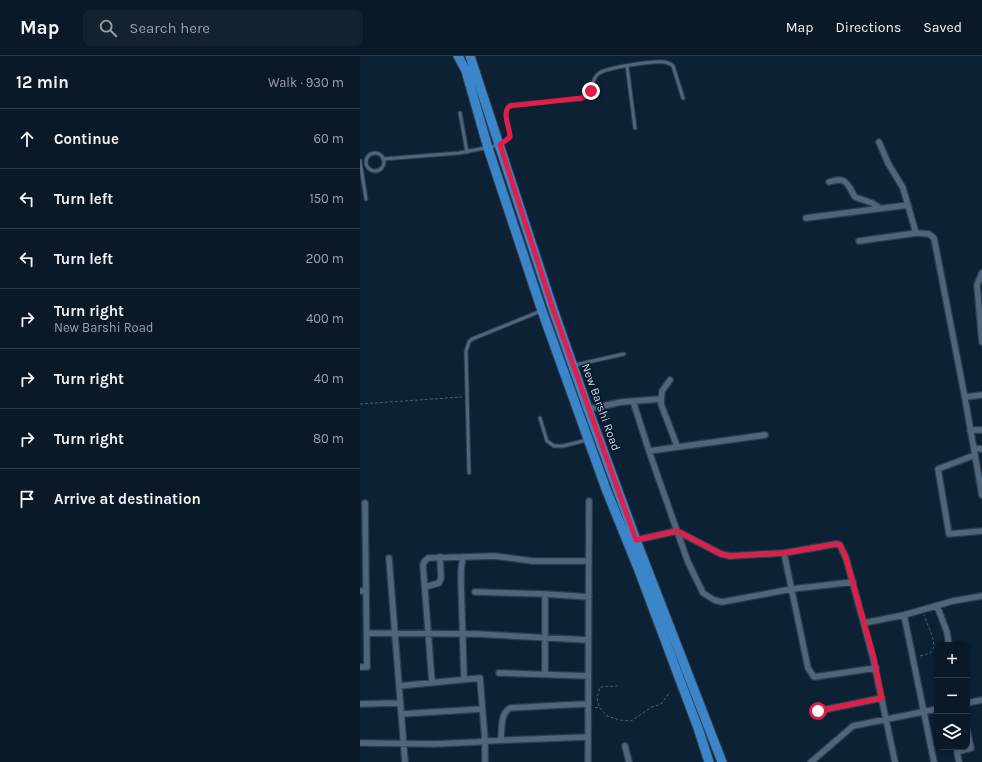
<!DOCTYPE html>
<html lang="en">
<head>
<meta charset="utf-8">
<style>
	:root { --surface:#0a1928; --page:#132230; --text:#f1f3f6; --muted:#99a0a8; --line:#2a3845 }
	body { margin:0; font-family:Karla,sans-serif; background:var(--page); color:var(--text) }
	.controls { position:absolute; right:12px; bottom:12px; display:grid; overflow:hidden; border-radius:8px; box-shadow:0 2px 6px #0003 }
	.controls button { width:36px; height:36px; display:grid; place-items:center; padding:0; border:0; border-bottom:1px solid var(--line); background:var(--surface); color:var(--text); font:20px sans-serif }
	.stop { position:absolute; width:12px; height:12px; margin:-9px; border:3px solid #e11d48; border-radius:50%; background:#fff }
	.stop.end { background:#e11d48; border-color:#fff; box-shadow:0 1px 4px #0008 }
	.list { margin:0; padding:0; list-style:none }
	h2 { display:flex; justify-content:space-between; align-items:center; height:52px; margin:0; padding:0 16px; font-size:17px }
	h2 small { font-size:13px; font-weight:400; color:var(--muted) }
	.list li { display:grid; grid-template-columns:26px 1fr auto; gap:12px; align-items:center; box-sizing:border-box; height:60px; padding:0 16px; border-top:1px solid var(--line) }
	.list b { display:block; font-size:15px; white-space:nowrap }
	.list p { margin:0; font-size:13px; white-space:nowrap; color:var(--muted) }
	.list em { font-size:13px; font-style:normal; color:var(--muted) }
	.icon { flex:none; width:22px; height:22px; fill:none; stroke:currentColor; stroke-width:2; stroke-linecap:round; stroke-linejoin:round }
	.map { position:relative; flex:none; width:622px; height:706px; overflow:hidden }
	header { display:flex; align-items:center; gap:24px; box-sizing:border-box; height:56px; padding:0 20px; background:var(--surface); border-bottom:1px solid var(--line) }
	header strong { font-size:19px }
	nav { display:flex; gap:22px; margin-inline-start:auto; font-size:14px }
	.search { width:280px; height:36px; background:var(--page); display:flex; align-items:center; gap:10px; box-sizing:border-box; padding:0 14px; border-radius:8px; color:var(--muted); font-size:15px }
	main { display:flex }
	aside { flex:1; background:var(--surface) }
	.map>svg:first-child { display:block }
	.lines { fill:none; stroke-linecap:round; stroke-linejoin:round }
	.service-casing { stroke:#303b4b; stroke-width:5 }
	.minor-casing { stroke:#303b4b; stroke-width:8 }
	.primary-casing { stroke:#303b4b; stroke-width:11 }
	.path { stroke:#4e5f71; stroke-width:1; stroke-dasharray:3 2; stroke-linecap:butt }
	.service { stroke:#4f657c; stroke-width:3 }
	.minor { stroke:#4f657c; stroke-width:5.5 }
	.primary { stroke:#3b85c9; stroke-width:9 }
	.route { stroke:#e11d48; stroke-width:5 }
	.labels { text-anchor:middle; stroke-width:3; stroke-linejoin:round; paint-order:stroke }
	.street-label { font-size:12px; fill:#cad6e3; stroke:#05172a }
</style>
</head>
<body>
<header>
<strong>Map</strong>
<div class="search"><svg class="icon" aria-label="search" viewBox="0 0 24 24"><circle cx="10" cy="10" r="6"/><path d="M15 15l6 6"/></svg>Search here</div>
<nav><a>Map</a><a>Directions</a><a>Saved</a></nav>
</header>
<main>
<aside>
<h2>12 min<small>Walk · 930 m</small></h2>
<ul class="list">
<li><svg class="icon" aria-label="ahead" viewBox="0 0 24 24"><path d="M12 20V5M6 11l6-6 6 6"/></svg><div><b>Continue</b></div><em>60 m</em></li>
<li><svg class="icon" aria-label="left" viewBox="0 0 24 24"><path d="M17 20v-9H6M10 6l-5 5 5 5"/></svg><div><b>Turn left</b></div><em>150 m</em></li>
<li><svg class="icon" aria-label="left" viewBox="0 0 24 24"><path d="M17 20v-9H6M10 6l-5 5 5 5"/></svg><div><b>Turn left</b></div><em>200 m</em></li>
<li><svg class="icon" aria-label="right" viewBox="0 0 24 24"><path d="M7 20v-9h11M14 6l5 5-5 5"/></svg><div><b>Turn right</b><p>New Barshi Road</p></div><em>400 m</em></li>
<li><svg class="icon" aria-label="right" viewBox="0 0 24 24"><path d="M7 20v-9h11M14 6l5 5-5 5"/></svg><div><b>Turn right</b></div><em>40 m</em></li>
<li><svg class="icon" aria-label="right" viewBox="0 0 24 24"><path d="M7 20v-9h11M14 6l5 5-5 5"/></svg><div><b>Turn right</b></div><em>80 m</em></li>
<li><svg class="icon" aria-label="arrive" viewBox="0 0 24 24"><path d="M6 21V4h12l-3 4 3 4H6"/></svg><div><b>Arrive at destination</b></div></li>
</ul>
</aside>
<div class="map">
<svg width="622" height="706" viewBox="0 0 622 706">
	<rect width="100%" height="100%" fill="#0d2135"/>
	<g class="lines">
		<!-- service casing -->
		<g class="service-casing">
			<path id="service" d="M267 10 275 72
				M100 57 107 96
				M6 106a9 9 0 1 1 18 0a9 9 0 1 1-18 0Z
				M23 103 99 97 140 89 150 81C150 71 141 56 150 49L221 43C235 37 229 26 238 18 246 11 294 5 305 6 309 7 311 8 313 10L323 42
				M0 105 6 143
				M215 309 264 298
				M180 362 187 385 194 390H203L227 384
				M109 417 106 295 109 286 112 283 181 255"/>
		</g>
		<!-- minor casing -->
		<g class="minor-casing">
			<path id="minor" d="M519 86 528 107 543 132 556 177 569 178 574 182 604 337 622 439
				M469 126C487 120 487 128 495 141L512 147 520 152
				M446 162 548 149
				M499 185 556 177
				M622 217 617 229 622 286
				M310 324 302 335 301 348 317 390
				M605 341 622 339
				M273 345 289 395 317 475 361 498 370 500 424 497 448 612 454 621 516 612
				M228 353 262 346 300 343
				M610 374H622
				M614 392 622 393
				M289 395 405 379
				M615 399 578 413 589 478 622 475
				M276 484 317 475 328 506 343 537 354 544 362 546 432 533 493 526
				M424 497 476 488 480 489 486 502 513 602 535 706
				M103 501 134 500 173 505H229
				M29 502 45 706
				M65 531 79 527 81 522 80 501
				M0 535H6
				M115 536 185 538V618
				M185 538 229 541
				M577 550 587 576 589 589
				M544 559 593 545 622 540
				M504 567 544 559 574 706
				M8 577 117 578 228 584
				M0 611H7L5 447
				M139 617 228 620
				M72 627 63 509 64 506 68 502 103 501 101 514V525L104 623
				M607 647 622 644
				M0 648 40 647
				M458 655 522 642
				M41 658 122 653
				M141 683C142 673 140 658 150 652L203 649 228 648
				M0 687 75 688 117 686 125 685 120 622 39 630
				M265 690 269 706
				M125 706V685L228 681
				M228 706 229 445
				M451 706 493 670 577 653
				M599 706 597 696 611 692 607 674"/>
		</g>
		<!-- primary casing -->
		<g class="primary-casing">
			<path id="primary" d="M98 0 106 15 128 92 182 255 246 433 278 512 338 672 349 706
				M110 0 193 253 228 353 276 484 362 706"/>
		</g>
		<!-- path -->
		<path class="path" d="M0 348 102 341
			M560 600 570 597 574 591 573 582 564 559
			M239 650 237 642 240 631 257 630
			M235 652 239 651 247 660 260 664 271 665 292 651 301 648 310 636"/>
		<!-- service -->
		<use href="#service" class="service"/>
		<!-- minor -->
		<use href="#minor" class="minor"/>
		<!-- primary -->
		<use href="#primary" class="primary"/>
	</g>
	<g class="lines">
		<!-- route -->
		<path class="route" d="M231 35 227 40 221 42 150 50C141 56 150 71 150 81L140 89 193 253 276 484 317 475 361 498 370 500 424 497 476 488 480 489 486 502 514 602 522 642 458 655"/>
	</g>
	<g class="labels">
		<!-- street labels -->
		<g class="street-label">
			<text transform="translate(241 351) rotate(70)" y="4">New Barshi Road</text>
		</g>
	</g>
</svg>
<div class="controls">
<button>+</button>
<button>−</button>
<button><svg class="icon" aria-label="layers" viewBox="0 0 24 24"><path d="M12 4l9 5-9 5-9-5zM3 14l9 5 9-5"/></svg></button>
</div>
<div class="stop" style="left:458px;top:655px"></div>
<div class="stop end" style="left:231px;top:35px"></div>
</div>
</main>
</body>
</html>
